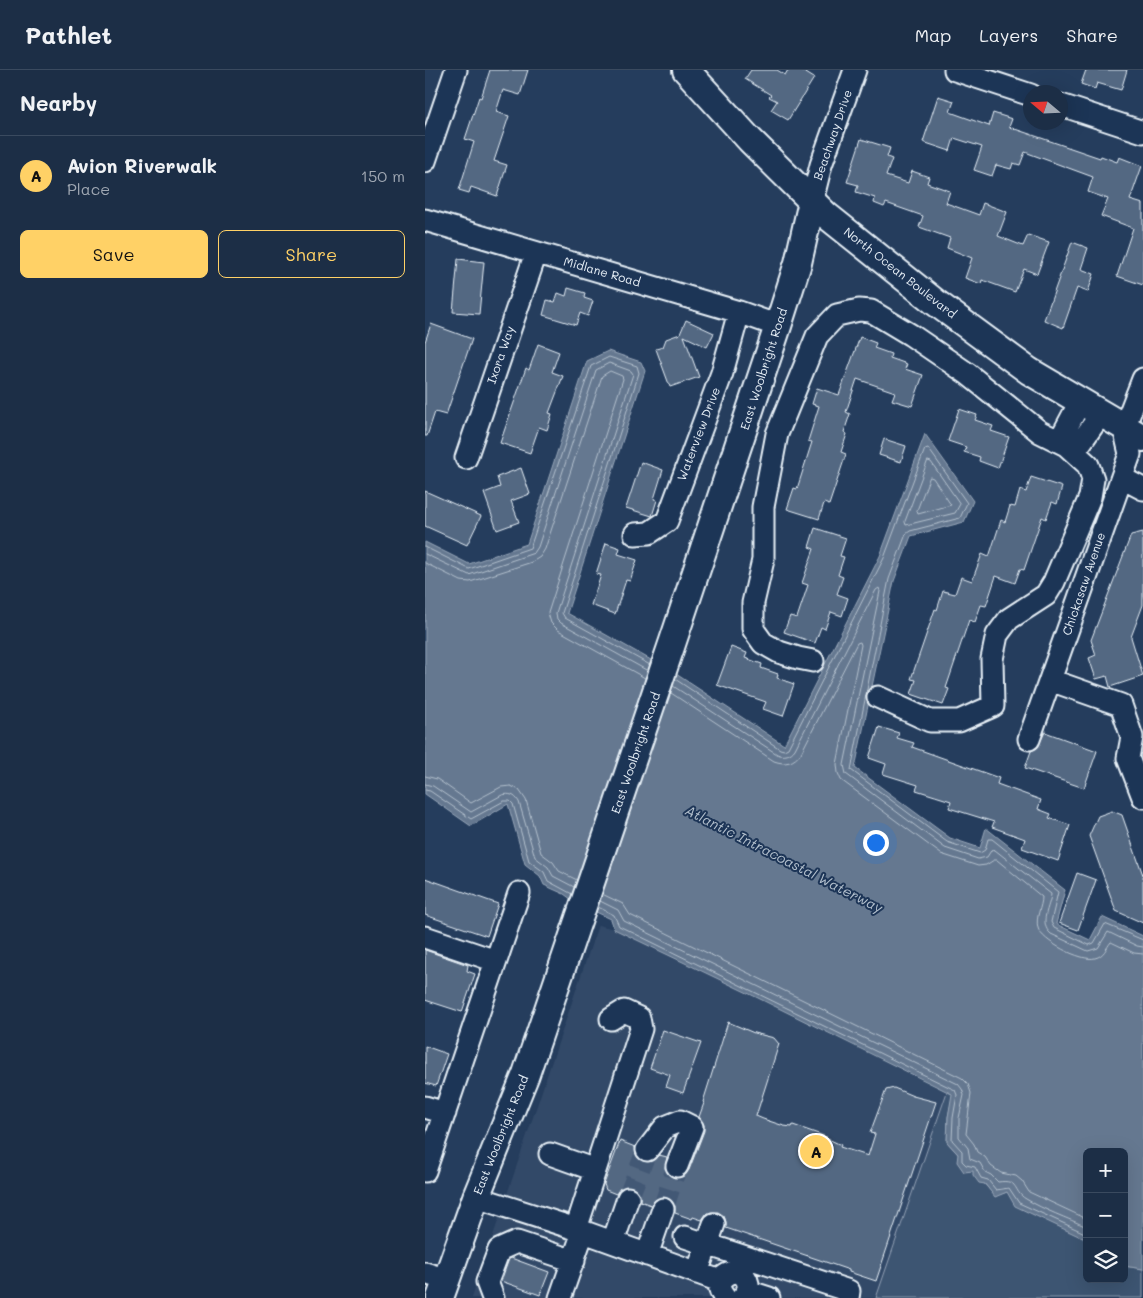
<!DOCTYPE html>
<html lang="en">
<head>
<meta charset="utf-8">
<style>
	:root { --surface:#1c2e46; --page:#293a51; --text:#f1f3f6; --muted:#a0a8b3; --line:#3a4a5f; --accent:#ffd166 }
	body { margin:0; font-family:Mali,sans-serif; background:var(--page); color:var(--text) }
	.controls { position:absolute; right:15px; bottom:15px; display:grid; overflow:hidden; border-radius:8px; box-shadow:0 5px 20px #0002 }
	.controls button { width:45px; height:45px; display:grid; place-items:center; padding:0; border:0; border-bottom:1px solid var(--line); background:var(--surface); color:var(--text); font:25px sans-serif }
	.compass { position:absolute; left:598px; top:15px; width:45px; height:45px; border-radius:50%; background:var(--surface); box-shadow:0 5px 20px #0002; rotate:289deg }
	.you { position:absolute; left:450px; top:772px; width:18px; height:18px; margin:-12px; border:4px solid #fff; border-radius:50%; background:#1a73e8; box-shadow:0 0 0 8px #1a73e833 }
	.badge { display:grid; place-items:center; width:32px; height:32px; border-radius:50%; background:var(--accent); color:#111; font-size:16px; font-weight:700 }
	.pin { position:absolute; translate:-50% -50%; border:2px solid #fff; box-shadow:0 1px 5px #0006 }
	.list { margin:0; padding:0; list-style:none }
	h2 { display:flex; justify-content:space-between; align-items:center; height:65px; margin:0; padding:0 20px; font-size:21px }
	h2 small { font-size:16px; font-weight:400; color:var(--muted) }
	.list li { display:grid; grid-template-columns:32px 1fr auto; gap:15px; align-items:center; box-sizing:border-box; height:80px; padding:0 20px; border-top:1px solid var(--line) }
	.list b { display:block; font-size:19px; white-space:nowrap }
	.list p { margin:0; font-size:16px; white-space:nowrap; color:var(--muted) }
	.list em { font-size:16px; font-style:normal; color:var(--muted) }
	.actions { display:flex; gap:10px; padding:15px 20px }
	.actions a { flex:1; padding:11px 0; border:1px solid var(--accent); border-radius:8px; text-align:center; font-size:18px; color:var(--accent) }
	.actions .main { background:var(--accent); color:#111 }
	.icon { flex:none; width:28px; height:28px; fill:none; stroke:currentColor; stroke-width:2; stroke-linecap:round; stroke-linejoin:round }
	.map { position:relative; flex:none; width:718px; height:1228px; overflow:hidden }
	header { display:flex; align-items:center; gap:30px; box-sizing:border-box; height:70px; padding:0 25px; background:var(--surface); border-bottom:1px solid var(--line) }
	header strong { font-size:24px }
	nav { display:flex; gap:28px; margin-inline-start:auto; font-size:18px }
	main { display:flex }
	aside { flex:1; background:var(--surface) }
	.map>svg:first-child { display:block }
	.built { fill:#334a68 }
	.green { fill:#3e5472; stroke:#93a2b5 }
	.water { fill:#657890; stroke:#99a8ba }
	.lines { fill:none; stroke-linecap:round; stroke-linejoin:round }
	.shore { stroke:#b4c1ce; stroke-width:1 }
	.building { fill:#536782; stroke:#e8f1f8 }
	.minor-tunnel { stroke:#425874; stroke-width:21; stroke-dasharray:21 11; stroke-linecap:butt }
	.minor-casing { stroke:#e8f1f8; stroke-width:25 }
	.major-casing { stroke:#e8f1f8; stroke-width:30 }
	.minor { stroke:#1d3557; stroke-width:21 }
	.major { stroke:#1d3557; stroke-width:26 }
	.labels { text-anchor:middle; stroke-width:4; stroke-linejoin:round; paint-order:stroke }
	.street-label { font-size:12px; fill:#e8f1f8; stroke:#1d3557 }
	.water-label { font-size:14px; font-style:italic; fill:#b4c1ce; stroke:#1d3557 }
</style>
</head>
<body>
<header>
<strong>Pathlet</strong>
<nav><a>Map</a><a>Layers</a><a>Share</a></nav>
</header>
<main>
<aside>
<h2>Nearby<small></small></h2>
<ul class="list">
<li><span class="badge">A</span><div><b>Avion Riverwalk</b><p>Place</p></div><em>150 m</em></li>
</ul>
<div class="actions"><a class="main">Save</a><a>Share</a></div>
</aside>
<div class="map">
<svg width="718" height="1228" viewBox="0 0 718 1228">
	<rect width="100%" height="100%" fill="#253d5d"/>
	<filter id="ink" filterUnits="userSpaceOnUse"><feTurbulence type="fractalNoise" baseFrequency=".02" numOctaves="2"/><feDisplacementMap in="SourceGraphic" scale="10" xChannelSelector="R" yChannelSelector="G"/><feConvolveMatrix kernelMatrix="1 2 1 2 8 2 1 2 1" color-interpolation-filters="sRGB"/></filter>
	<g filter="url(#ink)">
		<!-- built -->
		<path class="built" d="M173 855 189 859 206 866 522 1022 451 1228H47Z"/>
		<!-- green -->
		<path class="green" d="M522 1022 528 1024 523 1047 522 1072 570 1126 582 1122 662 1170V1209H699V1196L718 1199V1228H451Z"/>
		<!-- water -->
		<path class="water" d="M183 281 216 292 220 301 142 543 251 604 359 675 455 486 500 364 548 431 539 452 486 466 469 511 430 698 525 768 555 778 561 758 640 820 631 854 665 870 677 847 718 866V1199L699 1196V1082H662V1170L590 1136 582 1122 570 1127 560 1114 554 1113 548 1105V1101L539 1102 532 1092 533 1084 522 1072 523 1047 527 1024 333 928 189 859 186 849 150 832 139 824 119 815 115 806 100 794 83 734 46 756 0 724V472L44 494 102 474 162 291Z"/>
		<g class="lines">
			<!-- shore -->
			<path class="shore" d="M503 391 506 392 535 434 530 443 481 455 480 452Z
				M505 407 508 408 526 435 493 444 492 441Z
				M0 477 44 499 105 478 166 296 184 287 212 296 214 303 137 543 140 548 225 595
				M0 484 44 505 109 483 113 477 171 300 184 293 206 301 208 304 131 543 132 549 136 553 223 601
				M0 493 36 511 45 512 107 492 115 487 120 479 177 306 185 301 197 306 198 309 123 543 126 553 133 560 220 608
				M250 609 355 679 359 680 363 678 459 488 500 379 503 378 542 433 535 448 485 461 481 464 464 509 426 700 522 772 555 783 560 780 563 769H567L633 822 626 852 629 858 664 875 669 873 680 854 718 870
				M248 616 352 684C359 687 366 685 370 679L451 520 454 518 455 521 419 695 421 704 520 778 553 789 562 787 567 779 570 780 626 824C625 837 613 853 626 864L663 881 673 878 683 862 712 876 718 877
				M246 623 349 691C360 695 369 693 376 683L432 573 435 572 436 575 412 694 413 703 416 710 516 784 553 796 561 795 569 790H572L617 827C617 837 610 847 613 858 616 871 657 892 670 888 679 886 681 878 686 872L709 883 718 884
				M0 706 12 709 46 733 76 717 86 716 94 720 101 730 116 783 128 792 134 801 152 810
				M0 714 8 716 46 742 77 725C85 723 90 725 94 732L110 787 123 797 128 806 149 817
				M0 720 5 721 46 749 79 731H85L88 734 104 791 119 802 123 811 147 824
				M177 824 198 834 205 845 537 1008 543 1014 546 1023 541 1064 549 1074 552 1082 560 1087 566 1096 576 1103 591 1106 597 1111 604 1122 662 1149
				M175 831 193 840 199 851 533 1014 537 1019 539 1025 534 1048V1067L543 1078 545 1089 555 1093 560 1102 566 1105 573 1112C595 1109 587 1121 601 1129 619 1140 642 1148 662 1157
				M173 837 189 845 194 856 530 1020 532 1025 528 1048 527 1070 537 1081V1091L541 1095 550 1097 556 1108 563 1110 571 1120 584 1118 594 1133 662 1164"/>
		</g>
		<!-- building -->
		<path class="building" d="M65 0H103L95 25 78 20 71 42 84 46 69 91 82 95 72 126 46 117 44 123 34 120 49 72 40 69 54 27 56 28Z
			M326 0H352L360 5 363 0H376L389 8 363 50 346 40 352 31 344 27 346 25 320 9Z
			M661 0H702L696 20 672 13 670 19 656 14Z
			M513 26 529 31 525 42 564 56 568 43 587 49 584 57 675 88 676 86 692 92 694 87 717 96 705 130 718 134V215L692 206 708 158 676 146 683 129 663 122 668 107 600 82 595 95 588 93 586 99 571 95 567 106 549 100 557 77 529 68 525 81 498 72Z
			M436 69 465 78 462 87 467 89 461 106 483 113 487 101 504 107 502 113 525 121 521 133 554 145 558 133 582 142 573 166 598 176 603 165 624 172 612 204 599 199 590 222 557 210 556 214 540 208 547 188 522 178 525 168 494 157 498 146 461 133 459 137 449 133 450 128 431 122 433 115 422 112Z
			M647 172 663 178 656 199 669 204 663 222 652 218 638 258 619 250Z
			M33 189 59 192 54 244 28 242Z
			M143 218 160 223 159 228 168 231 163 246 155 243 151 255 118 245 122 230 130 232 133 223 141 226Z
			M261 250 289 263 282 277 259 266 274 307 245 317 231 279 238 277 241 269 255 264Z
			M6 254 47 269 21 345 10 342 2 366H0V272Z
			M435 267 451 273 449 278 466 284 465 288 482 294 480 299 498 305 487 336 467 330 470 322 432 309 421 342 425 344 419 362 422 364 416 382 421 384 404 435 399 433 394 449 362 439 369 418 372 419 387 372 383 371 394 336 387 334 392 318 414 325Z
			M113 274 134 282 127 302 138 306 124 343 127 344 122 360 114 357 105 383 75 373 101 298 104 300Z
			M534 339 552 345 550 350 568 356 566 361 584 367 573 398 554 391 555 387 539 382 541 377 523 371Z
			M459 369 481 376 476 392 454 385Z
			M216 392 238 400 229 429 232 430 227 446 201 438Z
			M96 398 105 424 86 431 94 452 72 460 59 423 75 417 72 407Z
			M606 407 637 417 632 434 627 432 621 449 617 447 599 500 595 499 590 513 571 506 561 536 556 535 550 552 544 550 521 618 524 619 518 635 486 624 491 610 486 609 510 539 512 540 518 521 530 524 536 507 547 511 557 484 564 487 576 450 580 452 585 436 590 437 595 420 601 422Z
			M0 421 56 446 42 475 0 456Z
			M390 458 421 468 415 486 419 487 413 505 418 507 412 524 423 528 417 546 406 542 400 559 396 557 390 573 359 562 365 546 372 548 383 515 377 513 389 479 384 477Z
			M718 462V535L706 567 718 606 685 617 682 606 671 609 664 588 671 585 666 570 706 465Z
			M181 473 195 478 193 484 212 490 205 511 201 510 190 544 166 535 176 505 171 504Z
			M306 577 322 583 320 588 337 594 336 598 353 604 352 608 369 614 358 646 338 639 341 632 292 615Z
			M454 657 474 663 472 668 489 673 487 677 574 708 572 714 616 730 613 739 626 744 624 748 645 755 633 791 597 778 600 769 567 757 569 752 524 738 526 731 491 720 493 715 458 704 461 694 444 688Z
			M620 662 672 681 659 718 600 698 606 681 612 678Z
			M687 741 697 745 718 805V853L691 841 664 766 673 746Z
			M652 803 671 810 653 860 634 853Z
			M0 808 73 834 62 866 0 845Z
			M0 880 43 895 42 901 50 904 37 942 0 930Z
			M303 952 329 963 349 968 354 974 331 1046 338 1049 359 1056 367 1057 368 1055 402 1067 401 1068 416 1075 415 1077 443 1086 450 1064 445 1063 461 1020 469 1018 488 1026 511 1032 451 1211 424 1202V1200L301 1158V1152L299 1146 293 1142H286L281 1144 277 1150 268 1147 267 1149 250 1143V1136L247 1130 243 1127H235L230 1130 226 1135 215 1131V1125L213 1120 207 1116H200L195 1118 191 1124 181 1120 179 1114 195 1071 210 1077 211 1085 214 1090 220 1092 227 1091 234 1085 242 1087 240 1098 243 1104 247 1107 254 1108 260 1105 264 1100 279 1061V1055L274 1047 279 1033 278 1032Z
			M238 960 276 973 258 1023 241 1017 245 1005 225 998Z
			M0 976 22 984 11 1016 0 1013Z
			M86 1188 124 1202 115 1225 76 1211 84 1189Z"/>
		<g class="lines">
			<!-- minor-tunnel -->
			<path class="minor-tunnel" d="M203 1128 222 1080
				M238 1139 252 1096"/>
			<!-- minor casing -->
			<g class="minor-casing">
				<path id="minor" d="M530 0 606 25
					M636 35 718 62
					M0 91 31 0
					M387 131 396 95 430 0
					M0 150 314 242 353 256
					M655 332 638 364 641 375H654L676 344
					M41 388 111 183
					M697 408 718 419
					M210 464 224 463 242 451 297 303 314 242
					M388 591 373 588 354 582 338 573 328 559V533L338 490V437L352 364 392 266 412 245 434 240 446 241 486 265 543 304 615 362 641 375 663 395 668 409 665 427 629 512 621 525 584 549 572 565 567 589 568 636 534 651H505L453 627
					M625 610 696 635 707 667 703 688 718 727
					M604 669 705 384 699 358 718 309
					M0 867 71 891
					M0 1037 20 1043
					M222 1080 240 1057 255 1051 267 1057 252 1096
					M125 1084 170 1100
					M0 1101 94 823
					M51 1127 151 1159 295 1211
					M151 1159 216 959 214 948 199 941 186 949
					M260 1167 424 1221 423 1228
					M188 1172 203 1128
					M222 1185 238 1139
					M0 1203 22 1210
					M272 1203 289 1154
					M322 1221 344 1228
					M68 1228 62 1212 74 1180 92 1172 149 1191
					M135 1228 158 1162
					M300 1228C281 1207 318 1190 323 1214 324 1220 321 1224 317 1228"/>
			</g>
			<!-- major casing -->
			<g class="major-casing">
				<path id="major" d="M261 0 325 70 401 145 510 232 604 301 718 368
					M15 1228 51 1127 101 1004 248 571 353 256 373 193 387 131"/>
			</g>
			<!-- minor -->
			<use href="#minor" class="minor"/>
			<!-- major -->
			<use href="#major" class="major"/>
		</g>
	</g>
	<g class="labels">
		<!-- street labels -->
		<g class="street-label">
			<text transform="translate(408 65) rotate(-71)" y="4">Beachway Drive</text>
			<text transform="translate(177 202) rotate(16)" y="4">Midlane Road</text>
			<text transform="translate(475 203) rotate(38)" y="4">North Ocean Boulevard</text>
			<text transform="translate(76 285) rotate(-71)" y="4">Ixora Way</text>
			<text transform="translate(339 299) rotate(-72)" y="4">East Woolbright Road</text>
			<text transform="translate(274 364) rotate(-69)" y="4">Waterview Drive</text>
			<text transform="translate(659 514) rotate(-71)" y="4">Chickasaw Avenue</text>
			<text transform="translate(211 683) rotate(-71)" y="4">East Woolbright Road</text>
			<text transform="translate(76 1065) rotate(-68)" y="4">East Woolbright Road</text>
		</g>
		<!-- water labels -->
		<g class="water-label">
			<text transform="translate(359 789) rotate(27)" y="5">Atlantic Intracoastal Waterway</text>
		</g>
	</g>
</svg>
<div class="controls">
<button>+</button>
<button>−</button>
<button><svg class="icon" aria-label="layers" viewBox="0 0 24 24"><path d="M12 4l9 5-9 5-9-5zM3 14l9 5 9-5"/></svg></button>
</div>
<svg class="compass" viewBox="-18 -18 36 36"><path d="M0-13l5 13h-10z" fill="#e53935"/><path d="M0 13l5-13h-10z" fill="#a0a8b3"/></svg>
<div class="you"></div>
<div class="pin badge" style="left:391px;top:1081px">A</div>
</div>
</main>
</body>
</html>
